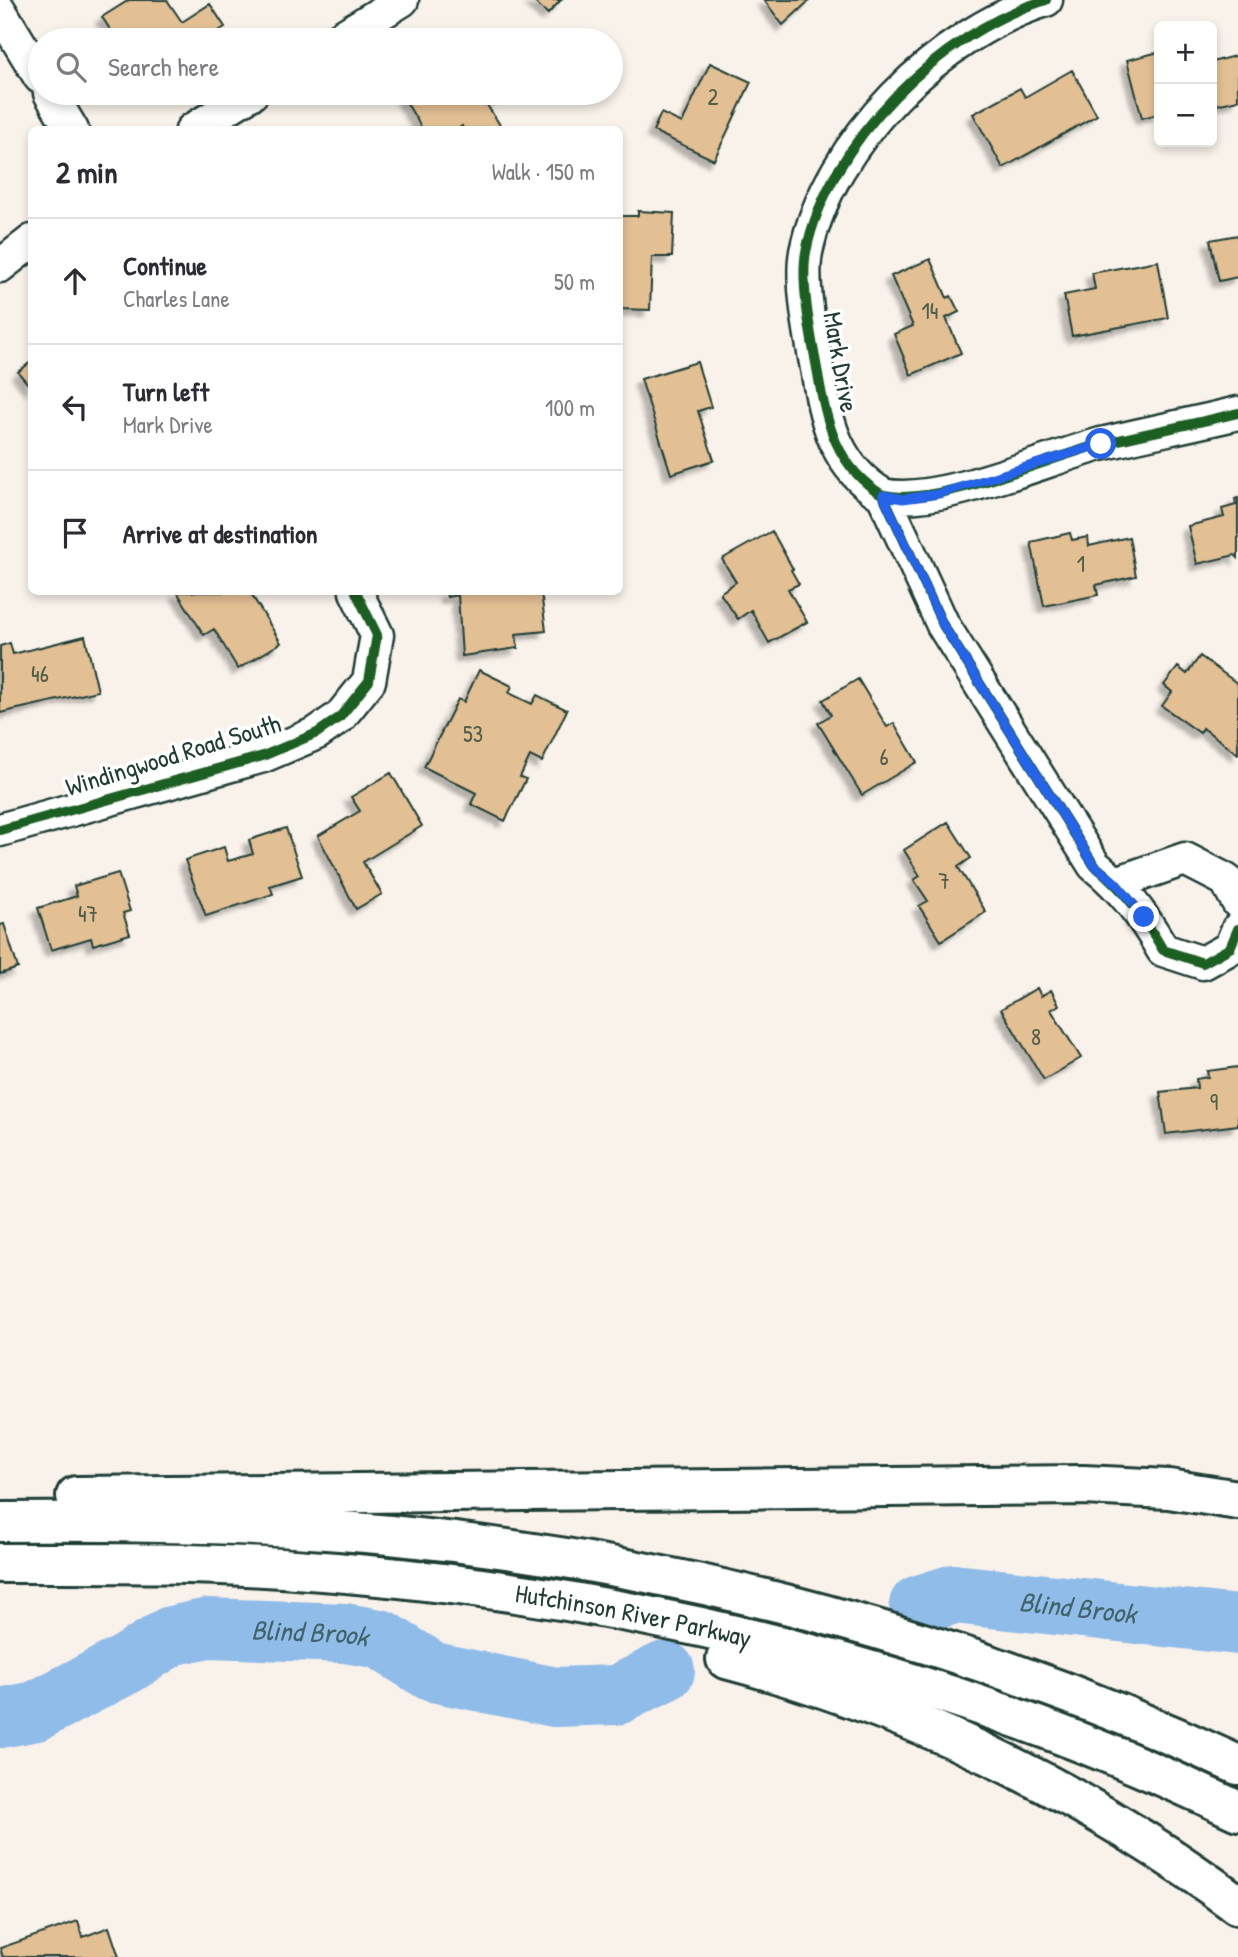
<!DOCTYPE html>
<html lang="en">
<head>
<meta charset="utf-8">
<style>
	:root { --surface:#fff; --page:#f7f7f7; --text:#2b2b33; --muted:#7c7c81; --line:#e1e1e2 }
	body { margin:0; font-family:"Patrick Hand",sans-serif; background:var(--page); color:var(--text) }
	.controls { position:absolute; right:21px; top:21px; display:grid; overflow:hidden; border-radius:10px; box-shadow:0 4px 10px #0003 }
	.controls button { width:63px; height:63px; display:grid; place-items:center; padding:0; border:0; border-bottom:2px solid var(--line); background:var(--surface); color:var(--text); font:35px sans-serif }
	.stop { position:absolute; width:21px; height:21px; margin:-16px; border:5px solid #2563eb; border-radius:50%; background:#fff }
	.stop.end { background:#2563eb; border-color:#fff; box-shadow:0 2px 7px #0008 }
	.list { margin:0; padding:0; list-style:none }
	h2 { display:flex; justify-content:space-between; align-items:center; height:91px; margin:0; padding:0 28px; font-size:30px }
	h2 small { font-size:23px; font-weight:400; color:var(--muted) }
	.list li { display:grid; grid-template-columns:46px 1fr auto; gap:21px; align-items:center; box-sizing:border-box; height:126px; padding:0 28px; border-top:2px solid var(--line) }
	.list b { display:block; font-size:26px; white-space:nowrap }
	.list p { margin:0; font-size:23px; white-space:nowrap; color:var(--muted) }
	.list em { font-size:23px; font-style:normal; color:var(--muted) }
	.icon { flex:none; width:38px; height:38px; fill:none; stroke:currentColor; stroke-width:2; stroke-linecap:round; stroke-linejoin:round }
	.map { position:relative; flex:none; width:1238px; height:1957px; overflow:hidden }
	.search { position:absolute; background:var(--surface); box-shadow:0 4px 10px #0003; left:28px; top:28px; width:595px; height:77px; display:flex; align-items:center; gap:18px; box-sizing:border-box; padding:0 24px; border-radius:38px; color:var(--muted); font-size:26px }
	.panel { position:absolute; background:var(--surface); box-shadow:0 4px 10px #0003; left:28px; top:126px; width:595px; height:469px; border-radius:10px }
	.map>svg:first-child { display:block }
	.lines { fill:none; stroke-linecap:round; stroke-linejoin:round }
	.river { stroke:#90bce9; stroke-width:60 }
	.building { fill:#e3bf94; stroke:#1f3d34; stroke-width:2; filter:url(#shadow) }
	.street-casing { stroke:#1f3d34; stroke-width:37 }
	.highway-casing { stroke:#1f3d34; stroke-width:44 }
	.street { stroke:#fff; stroke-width:32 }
	.highway { stroke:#fff; stroke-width:38 }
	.cycleway-casing { stroke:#fff; stroke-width:15 }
	.cycleway { stroke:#1b5e20; stroke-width:10 }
	.route { stroke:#2563eb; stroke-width:9 }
	.labels { text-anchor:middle; stroke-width:7; stroke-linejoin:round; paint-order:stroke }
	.number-label { font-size:23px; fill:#505e4c }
	.street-label { font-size:26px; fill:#1f3d34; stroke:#fff }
	.water-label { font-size:28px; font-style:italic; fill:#41636a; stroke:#fff }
</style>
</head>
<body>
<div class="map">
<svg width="1238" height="1957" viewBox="0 0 1238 1957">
	<defs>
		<filter id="shadow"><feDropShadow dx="-6" dy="6" stdDeviation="2" flood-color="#0004"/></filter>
	</defs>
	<rect width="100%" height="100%" fill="#f9f2ea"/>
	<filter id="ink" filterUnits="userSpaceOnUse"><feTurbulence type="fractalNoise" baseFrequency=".0143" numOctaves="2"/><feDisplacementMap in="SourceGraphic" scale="14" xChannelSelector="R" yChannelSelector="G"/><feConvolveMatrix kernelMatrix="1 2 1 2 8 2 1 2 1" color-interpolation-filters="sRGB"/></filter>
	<g filter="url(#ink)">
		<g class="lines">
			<!-- river -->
			<g class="river">
				<path id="s1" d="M919 1605 954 1594 1238 1625"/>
				<path id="s2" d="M0 1718 36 1711 127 1664 171 1636 208 1628 345 1633 380 1639 433 1672 555 1697 617 1695 665 1671"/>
			</g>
		</g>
		<!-- building -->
		<path class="building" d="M129 0H167L182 22 210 4 225 27 204 40H142L139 36 132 40H117L102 17Z
			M532 0H561L548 14Z
			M764 0H810L783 25Z
			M1159 52V114L1142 118 1127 60Z
			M1238 55V100L1212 106V62Z
			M710 63 751 82 714 160 653 131 661 113 682 123Z
			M1072 70 1097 115 1003 168 973 114 1020 88 1025 97Z
			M411 93H506L487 105 500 125 492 130H464L462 126 456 130H423L403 97Z
			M638 211 674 213 672 257H652L650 310 620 309V216H638Z
			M1238 235V277L1219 281 1210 240Z
			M930 259 947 298 951 296 959 312 946 318 961 353 911 375 894 334 913 326 891 276Z
			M1158 261 1168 318 1072 336 1064 295 1095 289 1092 273Z
			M32 361V389L18 372Z
			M697 362 711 407 698 411 714 460 671 474 641 379Z
			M1238 498V558L1235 555 1197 564 1188 526 1224 517 1222 509 1236 505 1235 499Z
			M772 531 793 569 791 570 799 584 788 589 807 622 769 643 751 610 738 619 720 593 736 582 722 559Z
			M1070 533 1072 540 1088 537 1089 546 1129 537 1136 576 1096 585 1098 595 1044 606 1031 542Z
			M177 592H250L281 643 238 669 214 629 204 635Z
			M446 592H541L546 631 516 634 518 648 462 656 458 595 447 597Z
			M85 636 98 691 0 713V646L10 643 13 654Z
			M1200 656 1238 684V754L1203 728 1200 733 1162 706 1172 692 1164 685 1178 667 1187 674Z
			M479 670 512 686 509 693 532 704 537 695 567 710 542 762 530 756 520 777 526 779 505 821 471 804 476 793 424 767 458 699 464 702Z
			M858 679 887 727 894 723 917 762 862 795 818 723 831 715 823 700Z
			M391 773 422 826 363 862 382 894 356 909 318 836 360 811 351 797Z
			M948 822 971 858 958 867 986 912 941 941 919 906 928 901 914 880 920 876 904 850Z
			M286 828 302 876 270 886 273 894 206 916 185 860 224 847 228 861 253 854 249 840Z
			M118 873 130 911 123 913 130 934 93 945 91 938 51 950 38 908 77 896 74 886Z
			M4 924 18 968 0 974V925Z
			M1037 988 1041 996 1051 990 1059 1005 1051 1010 1081 1058 1044 1080 1001 1009Z
			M1238 1067V1125L1166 1134 1160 1092 1197 1088 1196 1079 1208 1077 1207 1071Z
			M78 1921 83 1937 109 1927 119 1957H3L0 1948Z"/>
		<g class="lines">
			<!-- street casing -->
			<g class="street-casing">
				<path id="street" d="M1046 0C941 32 828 142 806 252 800 284 812 341 818 374 826 423 837 468 883 495L943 625 1094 865C1124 889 1144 917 1163 950L1203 963 1230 948 1238 929
					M0 11 40 77
					M337 40 402 0
					M50 93 72 130
					M192 130 252 93
					M0 266 32 241
					M883 495C937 507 1045 459 1101 444 1147 433 1193 424 1238 413
					M0 830 263 756 317 733 340 717 369 681 377 635 356 592
					M1116 883 1185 859 1226 880 1238 902"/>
			</g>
			<!-- highway casing -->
			<g class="highway-casing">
				<g id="highway">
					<path d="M76 1496 1083 1485 1169 1489 1238 1500"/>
					<path d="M0 1522C130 1521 260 1523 390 1535 681 1563 972 1641 1238 1765"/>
					<path id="s3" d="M0 1563C94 1563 188 1562 282 1568 610 1589 941 1668 1238 1811"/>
					<path d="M726 1659C911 1708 1084 1791 1238 1905"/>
				</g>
			</g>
			<!-- street -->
			<use href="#street" class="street"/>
			<!-- highway -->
			<use href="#highway" class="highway"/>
			<!-- cycleway casing -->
			<g class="cycleway-casing">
				<path id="cycleway" d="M1046 0C941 32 828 142 806 252 800 284 812 341 818 374 826 423 837 468 883 495L943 625 1094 865C1124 889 1144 917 1163 950L1203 963 1230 948 1238 929
					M883 495C937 507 1045 459 1101 444 1147 433 1193 424 1238 413
					M0 830 263 756 317 733 340 717 369 681 377 635 356 592"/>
			</g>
			<!-- cycleway -->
			<use href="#cycleway" class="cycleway"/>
		</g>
	</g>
	<g class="lines" filter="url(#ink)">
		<!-- route -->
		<path class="route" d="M1101 444 938 494 903 499 883 495 943 625 1094 865 1116 883 1144 917"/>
	</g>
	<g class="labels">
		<!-- number labels -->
		<g class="number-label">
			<text x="713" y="105">2</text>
			<text x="930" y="319">14</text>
			<text x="1081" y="572">1</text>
			<text x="40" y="682">46</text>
			<text x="473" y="742">53</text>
			<text x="884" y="765">6</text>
			<text x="944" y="889">7</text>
			<text x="88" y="922">47</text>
			<text x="1036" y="1045">8</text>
			<text x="1214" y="1110">9</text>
		</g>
		<!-- street labels -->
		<g class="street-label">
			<text transform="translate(841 362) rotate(80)" y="9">Mark Drive</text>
			<text transform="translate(173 755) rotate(-17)" y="9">Windingwood Road South</text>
			<text dy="9" stroke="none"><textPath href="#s3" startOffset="637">Hutchinson River Parkway</textPath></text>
		</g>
		<!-- water labels -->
		<g class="water-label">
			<text dy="10" stroke="none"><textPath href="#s1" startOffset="161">Blind Brook</textPath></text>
			<text dy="10" stroke="none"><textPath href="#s2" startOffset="331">Blind Brook</textPath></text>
		</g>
	</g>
</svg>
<div class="controls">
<button>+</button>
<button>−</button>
</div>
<div class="stop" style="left:1101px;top:444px"></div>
<div class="stop end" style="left:1144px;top:917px"></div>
<div class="search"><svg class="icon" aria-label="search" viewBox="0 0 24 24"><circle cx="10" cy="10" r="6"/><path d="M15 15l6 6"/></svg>Search here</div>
<section class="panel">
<h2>2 min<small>Walk · 150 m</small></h2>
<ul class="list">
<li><svg class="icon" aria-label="ahead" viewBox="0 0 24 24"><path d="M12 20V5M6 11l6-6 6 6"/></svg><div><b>Continue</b><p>Charles Lane</p></div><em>50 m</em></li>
<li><svg class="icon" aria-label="left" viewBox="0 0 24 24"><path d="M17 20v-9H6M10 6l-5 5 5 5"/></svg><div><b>Turn left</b><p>Mark Drive</p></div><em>100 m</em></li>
<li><svg class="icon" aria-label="arrive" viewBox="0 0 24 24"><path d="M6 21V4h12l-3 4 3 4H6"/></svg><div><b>Arrive at destination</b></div></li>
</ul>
</section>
</div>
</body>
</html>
